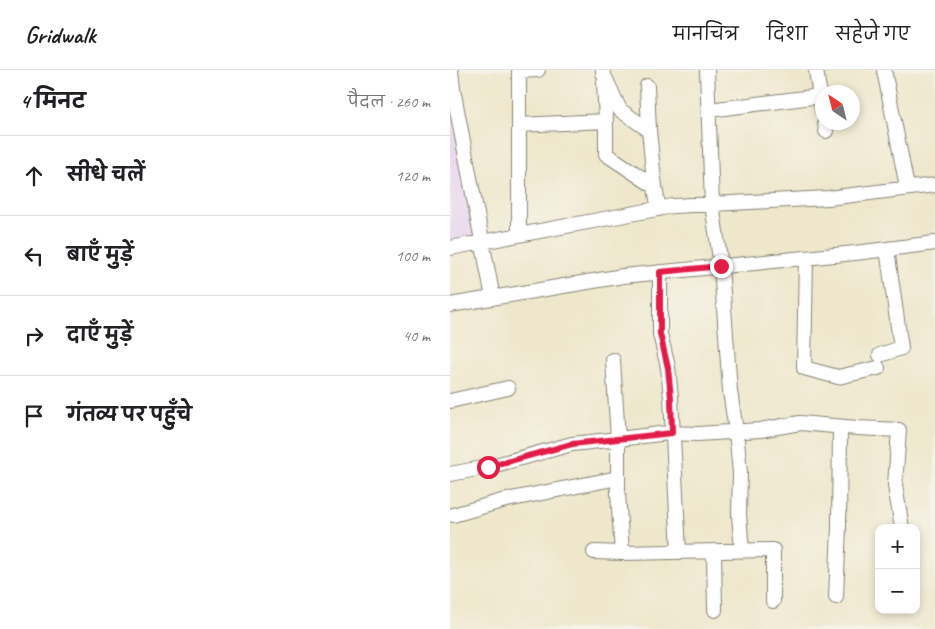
<!DOCTYPE html>
<html lang="hi">
<head>
<meta charset="utf-8">
<style>
	:root { --surface:#fff; --page:#f6f6f6; --text:#202124; --muted:#757577; --line:#e0e0e0 }
	body { margin:0; font-family:Caveat,"Playpen Sans Deva",sans-serif; background:var(--page); color:var(--text) }
	.controls { position:absolute; right:15px; bottom:15px; display:grid; overflow:hidden; border-radius:10px; box-shadow:0 2px 8px #0003 }
	.controls button { width:45px; height:45px; display:grid; place-items:center; padding:0; border:0; border-bottom:1px solid var(--line); background:var(--surface); color:var(--text); font:25px sans-serif }
	.compass { position:absolute; left:365px; top:15px; width:45px; height:45px; border-radius:50%; background:var(--surface); box-shadow:0 2px 8px #0003; rotate:325deg }
	.stop { position:absolute; width:15px; height:15px; margin:-11px; border:4px solid #e11d48; border-radius:50%; background:#fff }
	.stop.end { background:#e11d48; border-color:#fff; box-shadow:0 1px 5px #0008 }
	.list { margin:0; padding:0; list-style:none }
	h2 { display:flex; justify-content:space-between; align-items:center; height:65px; margin:0; padding:0 20px; font-size:21px }
	h2 small { font-size:16px; font-weight:400; color:var(--muted) }
	.list li { display:grid; grid-template-columns:32px 1fr auto; gap:15px; align-items:center; box-sizing:border-box; height:80px; padding:0 20px; border-top:1px solid var(--line) }
	.list b { display:block; font-size:19px; white-space:nowrap }
	.list em { font-size:16px; font-style:normal; color:var(--muted) }
	.icon { flex:none; width:28px; height:28px; fill:none; stroke:currentColor; stroke-width:2; stroke-linecap:round; stroke-linejoin:round }
	.map { position:relative; flex:none; width:485px; height:559px; overflow:hidden }
	header { display:flex; align-items:center; gap:30px; box-sizing:border-box; height:70px; padding:0 25px; background:var(--surface); border-bottom:1px solid var(--line) }
	header strong { font-size:24px }
	nav { display:flex; gap:28px; margin-inline-start:auto; font-size:18px }
	main { display:flex }
	aside { flex:1; background:var(--surface) }
	.map>svg:first-child { display:block }
	.built { fill:#e6d3f0 }
	.lines { fill:none; stroke-linecap:round; stroke-linejoin:round }
	.minor-casing { stroke:#858274; stroke-width:16 }
	.minor { stroke:#fff; stroke-width:14 }
	.route { stroke:#e11d48; stroke-width:6 }
</style>
</head>
<body>
<header>
<strong>Gridwalk</strong>
<nav><a>मानचित्र</a><a>दिशा</a><a>सहेजे गए</a></nav>
</header>
<main>
<aside>
<h2>4 मिनट<small>पैदल · 260 m</small></h2>
<ul class="list">
<li><svg class="icon" aria-label="ahead" viewBox="0 0 24 24"><path d="M12 20V5M6 11l6-6 6 6"/></svg><div><b>सीधे चलें</b></div><em>120 m</em></li>
<li><svg class="icon" aria-label="left" viewBox="0 0 24 24"><path d="M17 20v-9H6M10 6l-5 5 5 5"/></svg><div><b>बाएँ मुड़ें</b></div><em>100 m</em></li>
<li><svg class="icon" aria-label="right" viewBox="0 0 24 24"><path d="M7 20v-9h11M14 6l5 5-5 5"/></svg><div><b>दाएँ मुड़ें</b></div><em>40 m</em></li>
<li><svg class="icon" aria-label="arrive" viewBox="0 0 24 24"><path d="M6 21V4h12l-3 4 3 4H6"/></svg><div><b>गंतव्य पर पहुँचे</b></div></li>
</ul>
</aside>
<div class="map">
<svg width="485" height="559" viewBox="0 0 485 559">
	<rect width="100%" height="100%" fill="#f7f3e8"/>
	<filter id="ink" filterUnits="userSpaceOnUse"><feTurbulence type="fractalNoise" baseFrequency=".02" numOctaves="2"/><feDisplacementMap in="SourceGraphic" scale="10" xChannelSelector="R" yChannelSelector="G"/><feConvolveMatrix kernelMatrix="1 2 1 2 8 2 1 2 1" color-interpolation-filters="sRGB"/></filter>
	<filter id="wash" filterUnits="userSpaceOnUse"><feTurbulence type="fractalNoise" baseFrequency=".0096" numOctaves="4" result="noise"/><feDisplacementMap in="SourceGraphic" scale="20" xChannelSelector="R" yChannelSelector="G"/><feGaussianBlur stdDeviation="1.12" result="paint"/><feColorMatrix in="noise" values="0 0 0 0 0 0 0 0 0 0 0 0 0 0 0 0 0 1.4 0 .05"/><feComposite in="paint" operator="in"/></filter>
	<g filter="url(#wash)">
		<rect width="100%" height="100%" fill="#eee7cc"/>
		<!-- built -->
		<path class="built" d="M0 33 27 167 0 172Z"/>
	</g>
	<g filter="url(#ink)">
		<g class="lines">
			<!-- minor casing -->
			<g class="minor-casing">
				<path id="minor" d="M1 0 3 19
					M69 0V165
					M153 0V3L170 40 199 60C202 87 203 113 209 139
					M257 0 262 134 271 196 280 321 286 361 290 403 289 445 292 481
					M366 0 372 40
					M434 0 457 117
					M69 1 88 0
					M197 16 199 60
					M0 20 3 19 43 228
					M259 40 370 26
					M156 51V84L204 116
					M375 52 376 61
					M69 55 156 51 154 12
					M0 178 223 136 378 128 485 115
					M356 188 354 298 388 307 428 298
					M210 202V264L218 297 221 328 229 482
					M0 235 173 206 405 183 485 173
					M430 285 451 278 437 179
					M163 290 168 369 218 363 248 364 310 360 350 353 407 358 449 360 445 415 452 458
					M0 331 58 318
					M0 404 38 397 122 374 168 369V423L172 483 323 480V531
					M3 445 52 431 168 408
					M264 481 265 540
					M144 482 172 483
					M386 527 389 457 390 357"/>
			</g>
			<!-- minor -->
			<use href="#minor" class="minor"/>
		</g>
	</g>
	<g class="lines" filter="url(#ink)">
		<!-- route -->
		<path class="route" d="M38 397 122 374 222 363 221 328 218 298 210 264V202L271 196"/>
	</g>
</svg>
<div class="controls">
<button>+</button>
<button>−</button>
</div>
<svg class="compass" viewBox="-18 -18 36 36"><path d="M0-13l5 13h-10z" fill="#e53935"/><path d="M0 13l5-13h-10z" fill="#757577"/></svg>
<div class="stop" style="left:38px;top:397px"></div>
<div class="stop end" style="left:271px;top:196px"></div>
</div>
</main>
</body>
</html>
